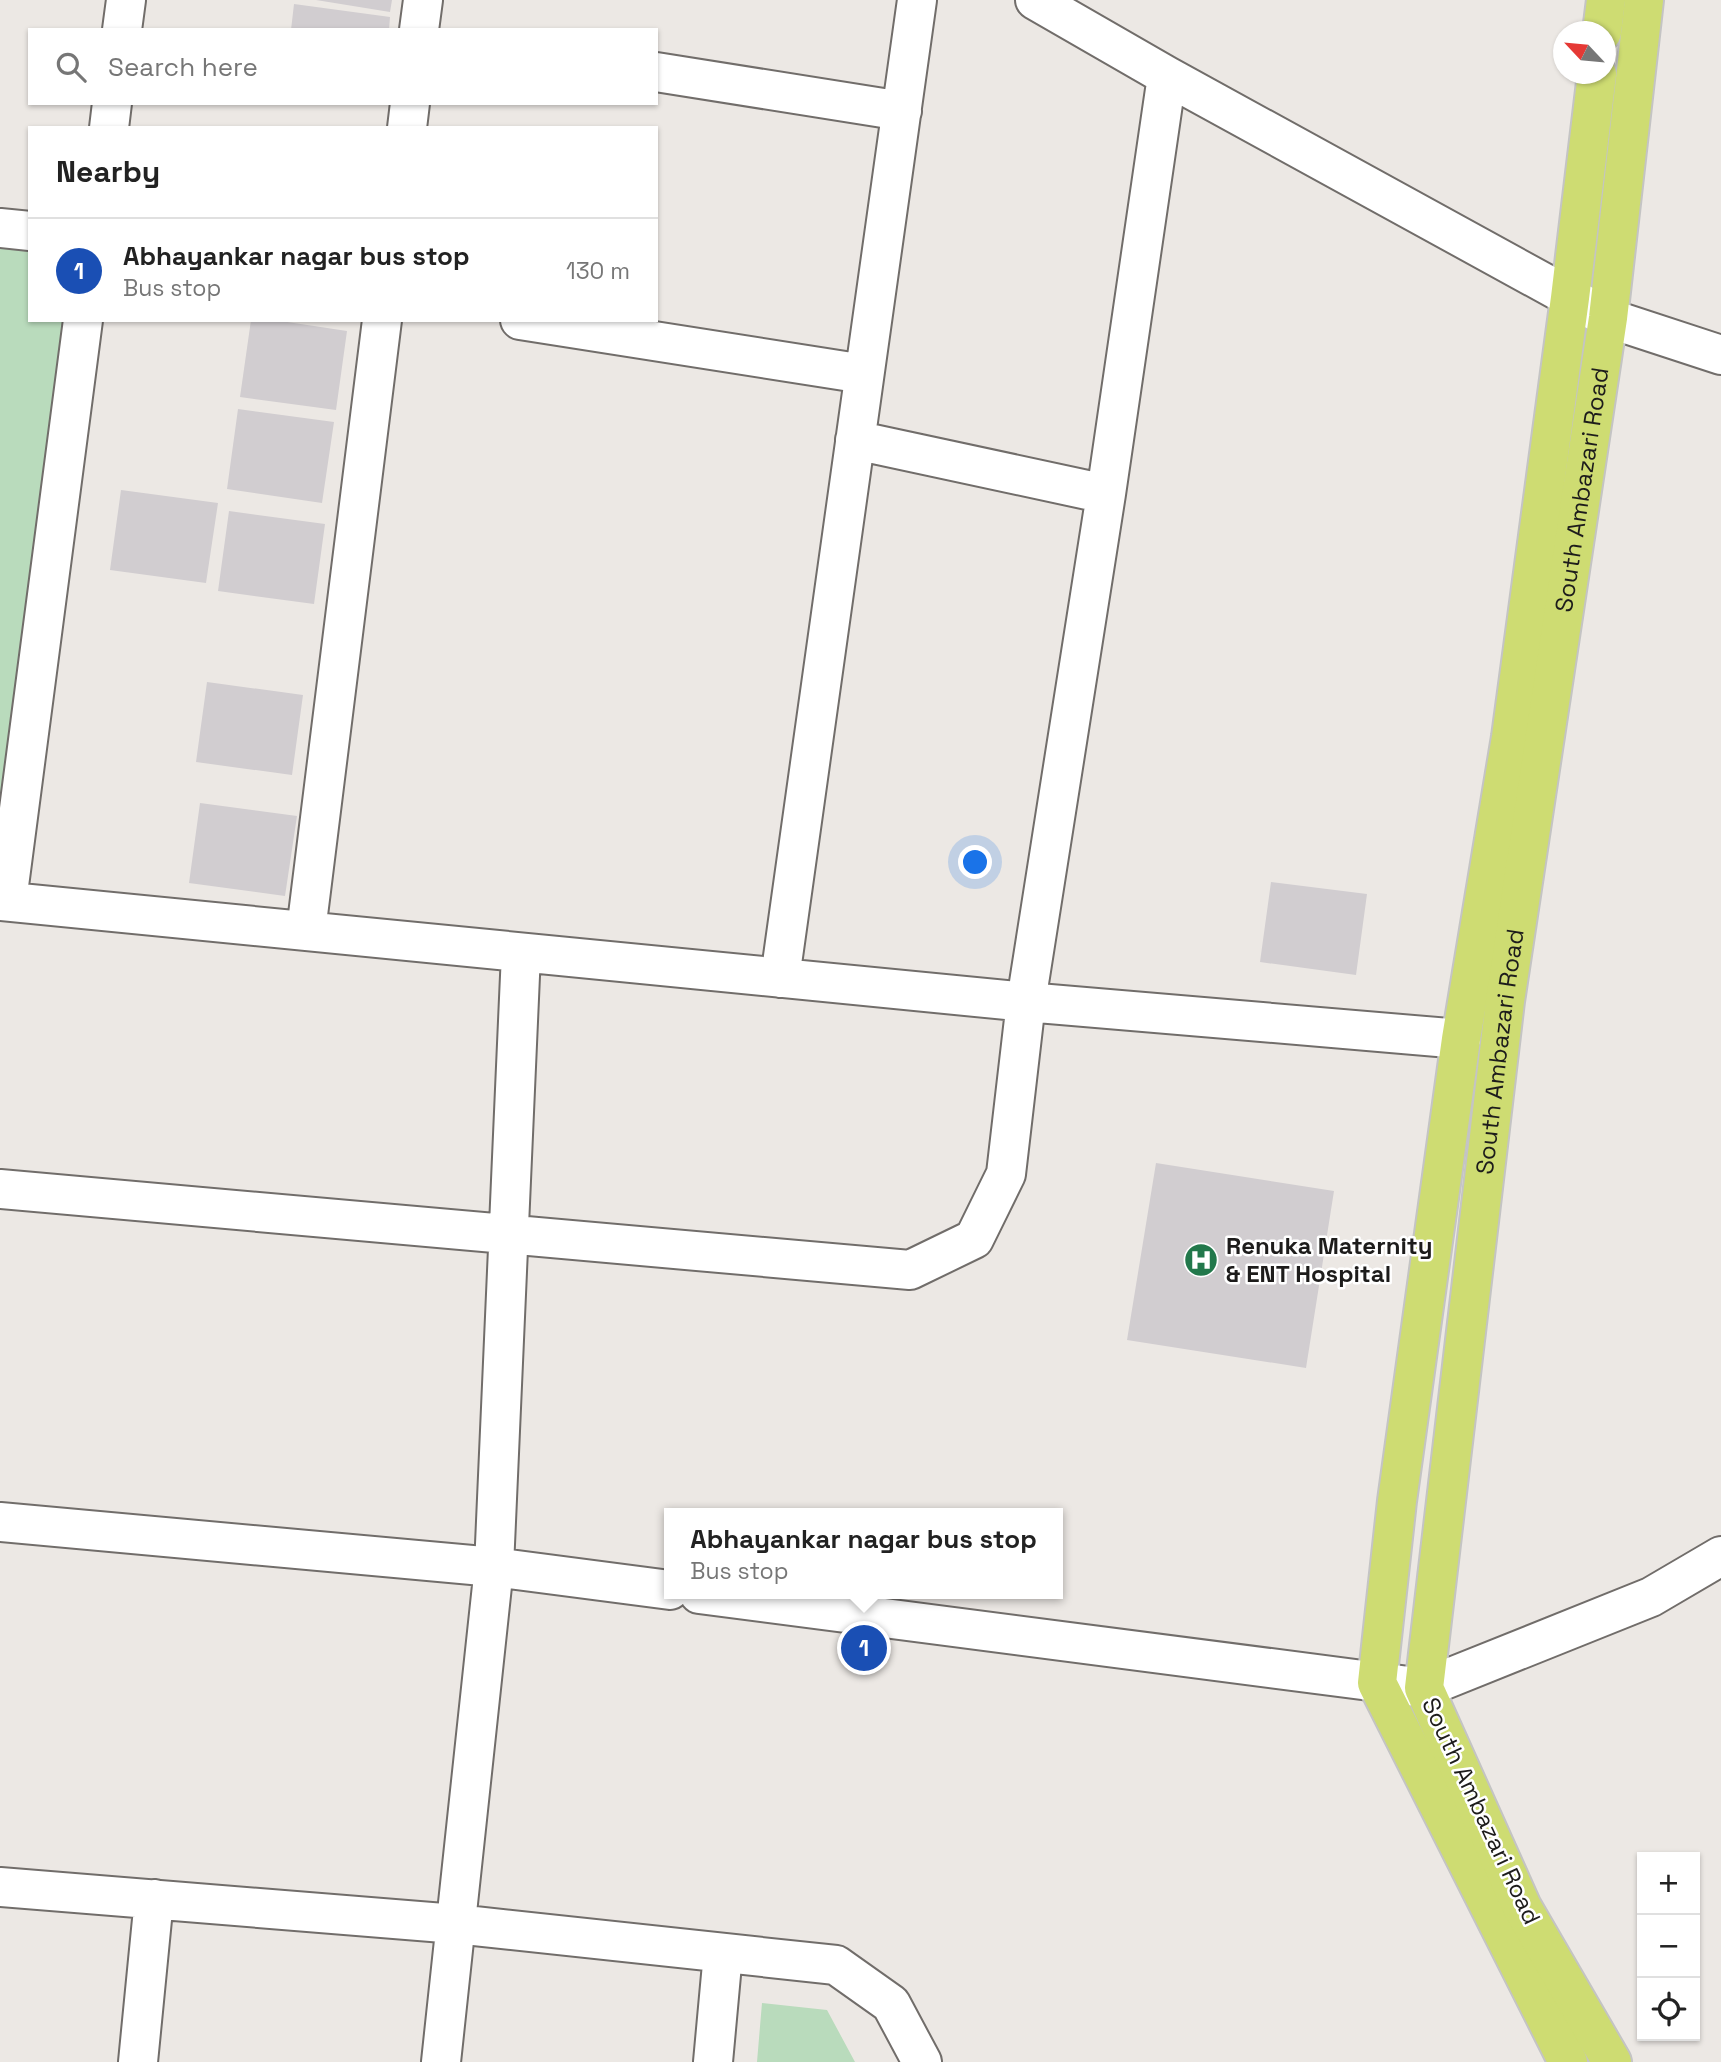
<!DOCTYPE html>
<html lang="en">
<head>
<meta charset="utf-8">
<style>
	:root { --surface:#fff; --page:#f6f6f6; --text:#222; --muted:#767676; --line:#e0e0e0; --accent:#111827 }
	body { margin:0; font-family:"Space Grotesk",sans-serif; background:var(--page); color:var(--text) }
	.controls { position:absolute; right:21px; bottom:21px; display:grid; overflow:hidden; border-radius:0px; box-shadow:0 2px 5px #0004 }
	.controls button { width:63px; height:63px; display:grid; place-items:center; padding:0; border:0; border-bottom:2px solid var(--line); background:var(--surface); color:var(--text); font:35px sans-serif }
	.compass { position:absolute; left:1553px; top:21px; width:63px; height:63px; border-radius:50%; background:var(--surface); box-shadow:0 2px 5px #0004; rotate:296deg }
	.you { position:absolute; left:976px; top:863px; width:24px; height:24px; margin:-18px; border:5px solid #fff; border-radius:50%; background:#1a73e8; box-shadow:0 0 0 10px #1a73e833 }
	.badge { display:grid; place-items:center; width:46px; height:46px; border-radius:50%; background:var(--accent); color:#fff; font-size:23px; font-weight:700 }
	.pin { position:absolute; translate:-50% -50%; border:4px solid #fff; box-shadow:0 2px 7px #0006 }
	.popup { position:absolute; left:664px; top:1508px; width:399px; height:91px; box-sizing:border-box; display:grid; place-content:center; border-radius:0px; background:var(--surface); filter:drop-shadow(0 2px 5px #0005); font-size:23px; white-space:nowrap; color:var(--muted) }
	.popup b { font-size:26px; color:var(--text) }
	.popup::after { content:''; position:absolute; left:50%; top:100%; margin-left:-14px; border:14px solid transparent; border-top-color:var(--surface) }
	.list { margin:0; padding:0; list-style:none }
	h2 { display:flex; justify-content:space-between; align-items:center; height:91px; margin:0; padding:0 28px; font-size:30px }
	h2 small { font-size:23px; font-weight:400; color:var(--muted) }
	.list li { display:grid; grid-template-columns:46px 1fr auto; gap:21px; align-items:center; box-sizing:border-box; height:105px; padding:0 28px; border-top:2px solid var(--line) }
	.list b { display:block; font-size:26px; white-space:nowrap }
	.list p { margin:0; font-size:23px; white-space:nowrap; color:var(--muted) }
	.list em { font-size:23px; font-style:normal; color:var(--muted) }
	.icon { flex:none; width:38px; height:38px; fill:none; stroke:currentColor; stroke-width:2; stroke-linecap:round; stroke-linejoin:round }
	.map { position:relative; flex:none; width:1721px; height:2062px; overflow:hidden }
	.search { position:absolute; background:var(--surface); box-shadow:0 2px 5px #0004; left:28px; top:28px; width:630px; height:77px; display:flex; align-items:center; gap:18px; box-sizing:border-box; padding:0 24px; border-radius:0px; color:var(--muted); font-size:26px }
	.panel { position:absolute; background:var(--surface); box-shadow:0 2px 5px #0004; left:28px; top:126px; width:630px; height:196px; border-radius:0px }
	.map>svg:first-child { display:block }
	.green { fill:#b9dbbc }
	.building { fill:#d1cdd0 }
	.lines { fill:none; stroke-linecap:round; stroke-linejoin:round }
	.minor-casing { stroke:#716d6a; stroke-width:42 }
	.major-casing { stroke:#c4c4c4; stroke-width:42 }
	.minor { stroke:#fff; stroke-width:38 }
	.major { stroke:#cedc72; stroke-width:38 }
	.labels { text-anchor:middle; stroke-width:5; stroke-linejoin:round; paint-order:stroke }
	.street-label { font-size:24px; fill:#1d1c1b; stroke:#fff }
	.poi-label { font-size:24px; font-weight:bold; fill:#1d1c1b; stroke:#fff; text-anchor:start }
</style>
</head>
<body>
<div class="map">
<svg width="1721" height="2062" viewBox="0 0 1721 2062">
	<rect width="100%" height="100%" fill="#ece8e4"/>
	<!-- green -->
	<path class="green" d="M0 242 30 244V320H66L0 808Z
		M762 2003 827 2010 855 2062H757Z"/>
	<!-- building -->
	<path class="building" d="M316 0H392L390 12Z
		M294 4 390 17 389 30H291Z
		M251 320H274L347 331 336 410 240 397Z
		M238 409 334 422 322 503 227 489Z
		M121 490 218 503 206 583 110 570Z
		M229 511 325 524 314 604 218 591Z
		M207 682 303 695 292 775 196 762Z
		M200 803 297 816 285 896 189 883Z
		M1271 882 1367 894 1356 975 1260 962Z
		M1156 1163 1334 1191 1306 1368 1127 1340Z"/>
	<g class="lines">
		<!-- minor casing -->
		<g class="minor-casing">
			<path id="minor" d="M1035 0 1167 76 1608 318 1721 355
				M122 30 126 0
				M419 30 423 0
				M656 72 902 111
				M109 128 112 103
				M407 128 410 103
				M0 228 30 231
				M520 320 864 374
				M855 440 1106 494
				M0 901 1026 1002 1461 1039
				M7 901 83 320
				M306 931 382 320
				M780 978 917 0
				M0 1189 910 1270 974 1239 1006 1174 1026 1002 1106 494 1167 76
				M0 1522 494 1567 670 1590
				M699 1594 1424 1688 1651 1597 1721 1556
				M0 1887 456 1924 836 1965 891 2004 922 2062
				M138 2062 154 1899
				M441 2062 494 1567 521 953
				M713 2062 723 1953"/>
		</g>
		<!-- major casing -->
		<g class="major-casing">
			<g id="major">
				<path d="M1602 32 1606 0"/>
				<path d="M1568 2062 1377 1683 1397 1501 1461 1039 1511 737 1570 298 1597 74"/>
				<path id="s1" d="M1612 2062 1522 1907 1424 1688 1505 1001 1608 318 1644 0"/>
			</g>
		</g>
		<!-- minor -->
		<use href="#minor" class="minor"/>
		<!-- major -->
		<use href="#major" class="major"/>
	</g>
	<!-- icons -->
	<defs>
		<g id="hospital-disc" transform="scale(1.75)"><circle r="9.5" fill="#22784b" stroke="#fff"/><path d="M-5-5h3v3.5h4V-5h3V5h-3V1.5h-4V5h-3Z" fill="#fff"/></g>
	</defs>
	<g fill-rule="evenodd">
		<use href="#hospital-disc" x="1201" y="1260"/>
	</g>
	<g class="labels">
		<!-- street labels -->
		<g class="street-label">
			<text dy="8" stroke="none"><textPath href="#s1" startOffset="1628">South Ambazari Road</textPath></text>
			<text dy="8" stroke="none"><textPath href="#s1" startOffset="1060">South Ambazari Road</textPath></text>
			<text transform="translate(1481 1811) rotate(65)" y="8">South Ambazari Road</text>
		</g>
		<!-- poi labels -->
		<g class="poi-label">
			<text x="1226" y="1254">Renuka Maternity<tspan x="1226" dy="28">&amp; ENT Hospital</tspan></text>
		</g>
	</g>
</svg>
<div class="controls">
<button>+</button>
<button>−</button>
<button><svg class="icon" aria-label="locate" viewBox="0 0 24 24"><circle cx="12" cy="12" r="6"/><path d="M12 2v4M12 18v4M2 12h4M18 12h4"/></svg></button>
</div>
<svg class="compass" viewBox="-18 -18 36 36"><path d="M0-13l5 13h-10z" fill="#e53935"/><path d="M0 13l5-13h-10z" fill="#767676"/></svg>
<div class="you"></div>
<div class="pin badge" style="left:864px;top:1648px;background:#1a4fb4">1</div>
<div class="popup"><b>Abhayankar nagar bus stop</b>Bus stop</div>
<div class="search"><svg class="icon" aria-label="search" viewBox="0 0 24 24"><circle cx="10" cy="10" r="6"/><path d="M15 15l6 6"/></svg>Search here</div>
<section class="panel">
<h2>Nearby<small></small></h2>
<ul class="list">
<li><span class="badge" style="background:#1a4fb4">1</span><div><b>Abhayankar nagar bus stop</b><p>Bus stop</p></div><em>130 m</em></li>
</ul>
</section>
</div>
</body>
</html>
